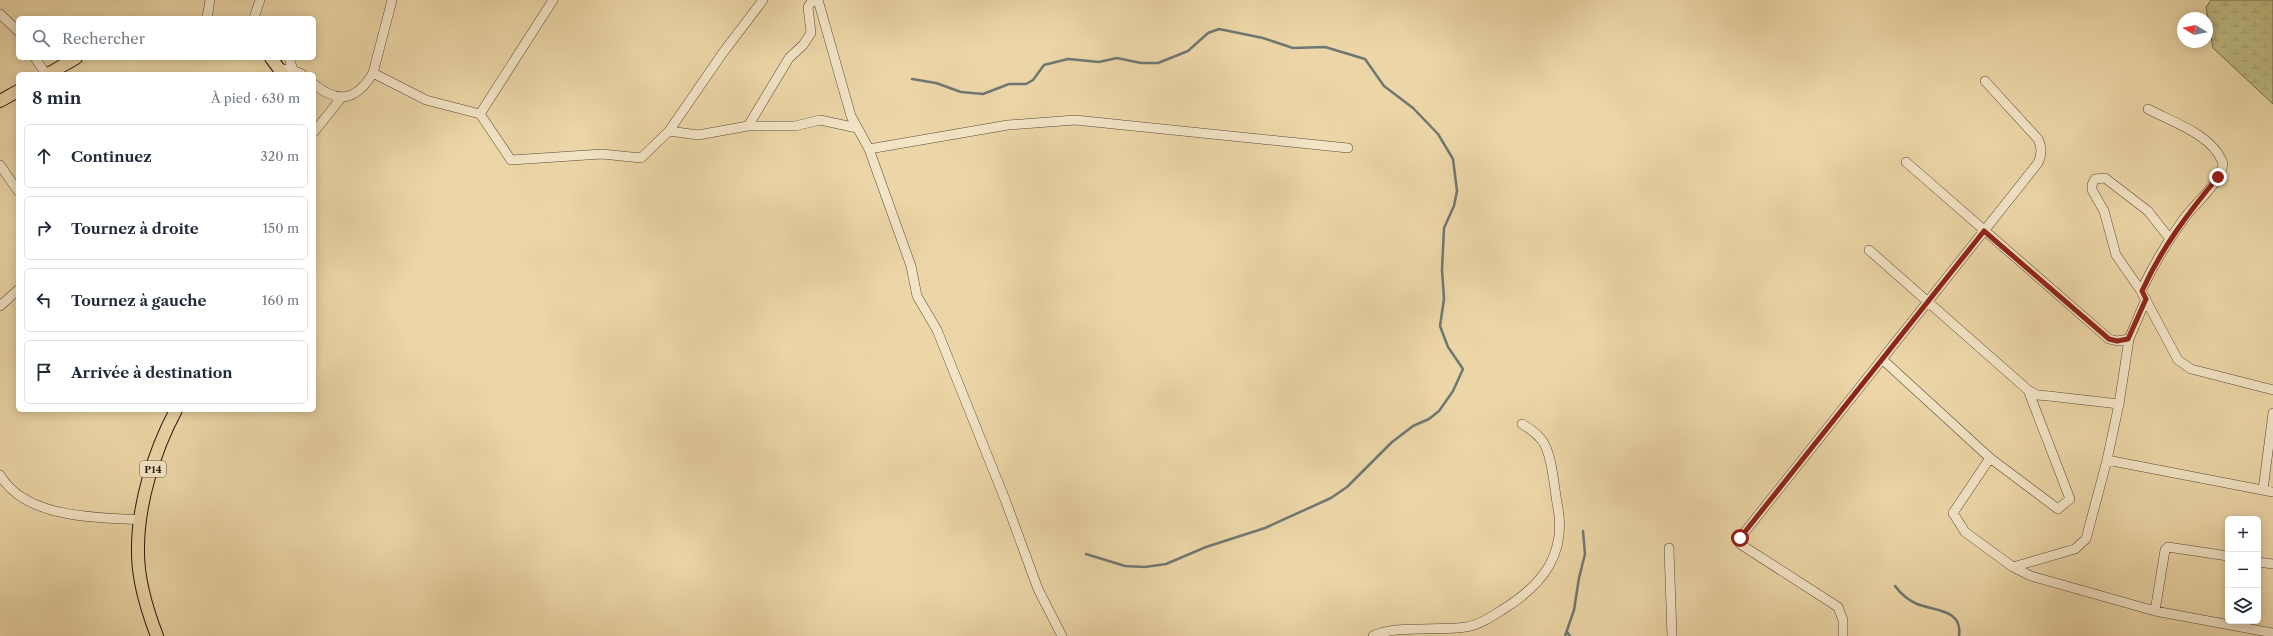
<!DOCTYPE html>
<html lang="fr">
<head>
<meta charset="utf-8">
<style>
	:root { --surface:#fff; --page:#f6f6f7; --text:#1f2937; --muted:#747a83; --line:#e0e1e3 }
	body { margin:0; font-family:"Libre Caslon Text",serif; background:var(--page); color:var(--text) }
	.controls { position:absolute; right:12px; bottom:12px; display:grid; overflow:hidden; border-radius:6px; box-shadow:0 2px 10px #0003 }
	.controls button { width:36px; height:36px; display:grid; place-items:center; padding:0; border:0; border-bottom:1px solid var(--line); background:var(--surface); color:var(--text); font:20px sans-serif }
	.compass { position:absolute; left:2177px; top:12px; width:36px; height:36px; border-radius:50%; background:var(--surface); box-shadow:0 2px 10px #0003; rotate:280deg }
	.stop { position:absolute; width:12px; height:12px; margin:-9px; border:3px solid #8f2418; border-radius:50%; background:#fff }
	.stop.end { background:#8f2418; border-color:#fff; box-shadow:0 1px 4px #0008 }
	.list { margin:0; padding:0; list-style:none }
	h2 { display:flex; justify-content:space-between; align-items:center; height:52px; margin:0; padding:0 16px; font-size:17px }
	h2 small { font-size:13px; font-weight:400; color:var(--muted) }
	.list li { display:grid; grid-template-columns:26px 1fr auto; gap:12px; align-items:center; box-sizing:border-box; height:64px; margin:0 8px 8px; padding:0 8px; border:1px solid var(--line); border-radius:6px }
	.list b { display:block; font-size:15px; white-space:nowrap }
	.list em { font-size:13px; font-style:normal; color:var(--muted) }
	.icon { flex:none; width:22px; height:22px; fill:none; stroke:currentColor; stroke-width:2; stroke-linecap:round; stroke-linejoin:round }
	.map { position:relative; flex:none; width:2273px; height:636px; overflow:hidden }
	.search { position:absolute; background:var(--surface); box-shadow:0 2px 10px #0003; left:16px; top:16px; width:300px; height:44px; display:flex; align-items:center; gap:10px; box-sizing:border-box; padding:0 14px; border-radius:6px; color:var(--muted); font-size:15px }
	.panel { position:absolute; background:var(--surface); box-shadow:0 2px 10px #0003; left:16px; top:72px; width:300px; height:340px; border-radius:6px }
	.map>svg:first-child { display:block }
	.wetland { fill:url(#wetland-marsh); stroke:#726b4a }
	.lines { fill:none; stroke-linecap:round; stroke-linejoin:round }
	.stream { stroke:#6e7873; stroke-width:2.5 }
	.minor-casing { stroke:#574936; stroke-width:10 }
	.major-casing { stroke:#251a11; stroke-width:14 }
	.minor { stroke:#f3e4c6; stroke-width:9 }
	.major { stroke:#ecd6a7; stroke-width:12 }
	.route { stroke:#8f2418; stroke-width:5 }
	.labels { text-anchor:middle; stroke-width:3.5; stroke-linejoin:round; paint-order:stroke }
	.shield { fill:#f3e4c6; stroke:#635747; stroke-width:1 }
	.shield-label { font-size:10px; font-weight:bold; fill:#251a11 }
</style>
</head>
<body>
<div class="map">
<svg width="2273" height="636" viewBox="0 0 2273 636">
	<defs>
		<pattern id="wetland-marsh" width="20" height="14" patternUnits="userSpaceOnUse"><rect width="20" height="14" fill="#bebc82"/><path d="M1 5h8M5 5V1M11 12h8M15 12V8" fill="none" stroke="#a3a16f"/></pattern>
	</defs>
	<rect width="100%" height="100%" fill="#ecd6a7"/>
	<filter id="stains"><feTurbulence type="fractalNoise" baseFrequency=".005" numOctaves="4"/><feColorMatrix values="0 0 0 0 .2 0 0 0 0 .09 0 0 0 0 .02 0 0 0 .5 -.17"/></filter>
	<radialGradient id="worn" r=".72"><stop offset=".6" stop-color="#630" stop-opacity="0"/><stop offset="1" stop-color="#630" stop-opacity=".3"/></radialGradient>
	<!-- wetland -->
	<path class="wetland" d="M2211 0H2273V104L2213 48 2206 7Z"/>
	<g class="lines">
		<!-- stream -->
		<path class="stream" d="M912 79 936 83 961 92 983 94 1009 84H1026L1033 80 1044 65 1068 59 1099 62 1117 58 1141 63H1158L1188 51 1208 33 1219 29 1263 38 1293 48 1325 47 1365 59 1384 86 1413 108 1438 134 1453 159 1457 191 1454 206 1444 228 1442 270 1444 299 1440 326 1448 347 1463 369 1453 391 1439 411 1429 419 1413 426 1392 442 1347 487 1331 498 1265 528 1206 547 1166 564 1145 567 1125 566 1086 554
			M1895 586C1901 594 1908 600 1917 604 1935 611 1963 609 1959 636
			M1567 632 1570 636
			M1565 636 1574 610 1579 578 1585 554 1583 531"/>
		<!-- minor casing -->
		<g class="minor-casing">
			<path id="minor" d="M818 0 851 116 869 149 911 266 917 296 937 330 1006 502 1038 589 1062 636
				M0 14 18 31
				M207 18 210 0
				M254 18 260 0
				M35 58 46 74
				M289 58 293 70
				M280 69 293 70 302 74
				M373 73 426 100 480 114 553 0
				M314 84C338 104 356 101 373 73L392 0
				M480 114 511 160 602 154 641 158 669 131 722 54 763 0
				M748 126 789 58 803 45 811 33 808 7 813 0
				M669 131 698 135 748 126H795L820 120 857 128
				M314 132 341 98
				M869 149 1008 125 1075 120 1348 148
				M1906 162 2109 339 2117 341 2129 339
				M0 165 18 191
				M2170 239 2148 211 2105 178 2095 179 2092 185V190L2104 211 2116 255 2141 291 2178 360 2191 369 2273 390
				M1869 250 2028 390 2037 395 2049 396 2119 404
				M2141 291C2153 266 2167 242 2183 220 2194 204 2213 190 2221 172 2222 169 2224 164 2222 161 2211 134 2172 122 2148 109
				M0 306 18 290
				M1883 360 1990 458 2058 509 2070 499 2028 390
				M1990 458 1953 513 1965 532 2013 567 2031 576 2155 611 2273 633
				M2107 460 2273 492
				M0 475C26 519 96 517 141 520
				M2263 490 2273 413
				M1669 548 1672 636
				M2258 562 2273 564
				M2013 567 2075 549 2086 539 2107 460 2119 404 2129 339 2146 299
				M2155 611 2165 550 2168 547 2228 556
				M1373 636C1394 625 1440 631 1466 627 1479 625 1491 617 1502 610 1543 585 1568 553 1557 503 1554 486 1552 452 1541 439 1536 433 1529 428 1522 424
				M1843 636V620L1838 607 1740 544V538L2038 163C2042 154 2042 148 2038 139L1985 81"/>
		</g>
		<!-- major casing -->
		<g class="major-casing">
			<path id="major" d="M271 58 283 74
				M48 74 76 58
				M0 101 18 91
				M157 636C147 610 138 581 138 553 137 506 154 451 176 410"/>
		</g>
		<!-- minor -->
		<use href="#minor" class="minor"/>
		<!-- major -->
		<use href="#major" class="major"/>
	</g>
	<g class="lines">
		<!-- route -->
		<path class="route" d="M1740 538 1984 231 2109 339 2117 341 2128 339 2146 299 2142 291C2161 249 2188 213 2218 177"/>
	</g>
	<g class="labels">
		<!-- shield labels -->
		<rect class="shield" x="140" y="461" width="26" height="16" rx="3"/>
		<g class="shield-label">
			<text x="153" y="473">P14</text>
		</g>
	</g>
	<rect width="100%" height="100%" filter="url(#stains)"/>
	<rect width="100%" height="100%" fill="url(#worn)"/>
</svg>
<div class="controls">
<button>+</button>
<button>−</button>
<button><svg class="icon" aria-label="layers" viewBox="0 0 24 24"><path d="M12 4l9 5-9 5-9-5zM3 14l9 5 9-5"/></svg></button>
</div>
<svg class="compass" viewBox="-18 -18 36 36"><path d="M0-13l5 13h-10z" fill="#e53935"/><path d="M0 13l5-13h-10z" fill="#747a83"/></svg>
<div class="stop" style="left:1740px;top:538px"></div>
<div class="stop end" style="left:2218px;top:177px"></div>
<div class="search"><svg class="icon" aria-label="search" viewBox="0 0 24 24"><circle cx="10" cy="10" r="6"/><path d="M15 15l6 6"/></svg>Rechercher</div>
<section class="panel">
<h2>8 min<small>À pied · 630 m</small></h2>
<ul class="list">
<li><svg class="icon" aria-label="ahead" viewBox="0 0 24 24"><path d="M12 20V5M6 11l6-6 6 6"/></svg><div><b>Continuez</b></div><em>320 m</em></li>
<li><svg class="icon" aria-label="right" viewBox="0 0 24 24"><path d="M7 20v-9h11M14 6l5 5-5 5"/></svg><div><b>Tournez à droite</b></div><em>150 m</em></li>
<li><svg class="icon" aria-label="left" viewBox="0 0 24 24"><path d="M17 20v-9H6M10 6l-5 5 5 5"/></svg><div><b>Tournez à gauche</b></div><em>160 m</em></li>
<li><svg class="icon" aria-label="arrive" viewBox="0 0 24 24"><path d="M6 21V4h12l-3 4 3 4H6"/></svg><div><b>Arrivée à destination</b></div></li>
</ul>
</section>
</div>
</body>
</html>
